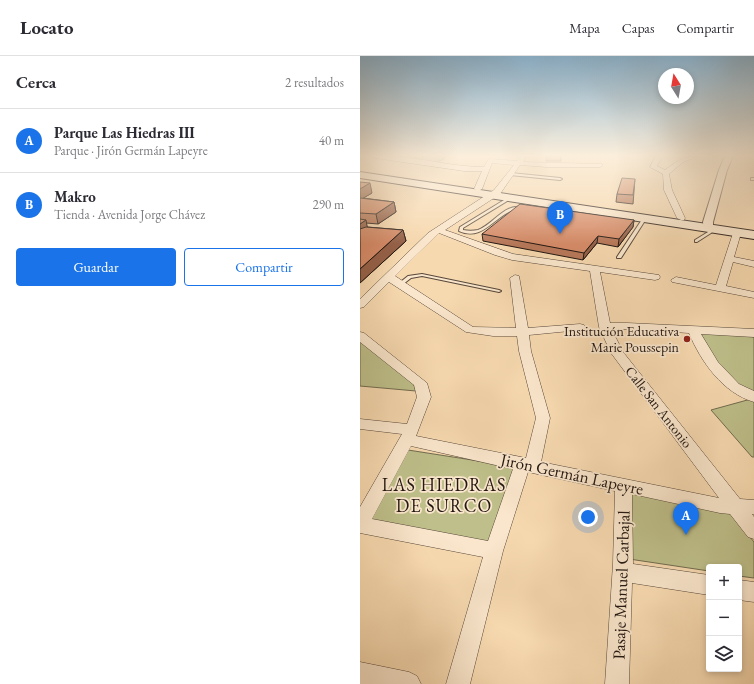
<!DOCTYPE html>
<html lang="es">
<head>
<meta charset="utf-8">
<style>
	:root { --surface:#fff; --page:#f7f7f7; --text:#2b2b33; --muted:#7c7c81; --line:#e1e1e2; --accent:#1a73e8 }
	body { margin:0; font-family:"EB Garamond",serif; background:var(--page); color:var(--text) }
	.controls { position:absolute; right:12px; bottom:12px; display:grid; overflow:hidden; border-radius:4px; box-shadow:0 2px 6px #0003 }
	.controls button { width:36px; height:36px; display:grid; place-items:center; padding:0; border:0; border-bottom:1px solid var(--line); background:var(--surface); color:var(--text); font:20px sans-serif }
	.compass { position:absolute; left:298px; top:12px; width:36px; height:36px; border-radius:50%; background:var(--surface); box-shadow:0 2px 6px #0003; rotate:349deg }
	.you { position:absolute; left:228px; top:461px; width:14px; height:14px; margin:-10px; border:3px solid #fff; border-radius:50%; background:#1a73e8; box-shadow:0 0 0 6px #1a73e833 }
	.badge { display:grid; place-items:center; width:26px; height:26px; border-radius:50%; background:var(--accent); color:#fff; font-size:13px; font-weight:700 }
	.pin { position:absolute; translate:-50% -33px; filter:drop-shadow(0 1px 2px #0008) }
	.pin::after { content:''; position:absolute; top:21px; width:14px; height:12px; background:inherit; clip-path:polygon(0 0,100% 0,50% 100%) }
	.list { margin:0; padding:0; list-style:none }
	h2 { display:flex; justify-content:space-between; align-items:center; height:52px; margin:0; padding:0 16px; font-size:17px }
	h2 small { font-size:13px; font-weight:400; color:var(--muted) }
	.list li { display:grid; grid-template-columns:26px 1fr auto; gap:12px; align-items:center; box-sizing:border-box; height:64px; padding:0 16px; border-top:1px solid var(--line) }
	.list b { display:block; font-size:15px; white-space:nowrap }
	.list p { margin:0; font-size:13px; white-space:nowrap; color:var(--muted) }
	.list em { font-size:13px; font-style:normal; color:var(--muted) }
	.actions { display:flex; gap:8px; padding:12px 16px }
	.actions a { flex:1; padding:9px 0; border:1px solid var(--accent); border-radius:4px; text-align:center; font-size:14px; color:var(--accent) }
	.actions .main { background:var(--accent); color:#fff }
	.icon { flex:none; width:22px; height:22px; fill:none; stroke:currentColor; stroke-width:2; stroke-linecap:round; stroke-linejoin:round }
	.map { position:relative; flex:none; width:394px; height:628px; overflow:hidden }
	header { display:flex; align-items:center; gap:24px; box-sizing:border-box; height:56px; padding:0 20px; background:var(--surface); border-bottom:1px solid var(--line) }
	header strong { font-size:19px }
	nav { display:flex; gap:22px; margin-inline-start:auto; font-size:14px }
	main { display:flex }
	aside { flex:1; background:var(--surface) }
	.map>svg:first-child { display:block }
	.green { fill:#bebf8a; stroke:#706b4e }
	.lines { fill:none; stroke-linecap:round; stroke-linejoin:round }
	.service-casing { stroke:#57483a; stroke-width:2 }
	.minor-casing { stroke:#57483a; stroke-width:1 }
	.tertiary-casing { stroke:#57483a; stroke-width:2 }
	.secondary-casing { stroke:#221712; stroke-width:2 }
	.service { fill:#fae6cc; fill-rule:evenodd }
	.minor { fill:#fae6cc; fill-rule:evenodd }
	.tertiary { fill:#fae6cc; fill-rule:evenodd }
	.secondary { fill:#fae6cc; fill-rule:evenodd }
	.wall { fill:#b77859; stroke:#221712 }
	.shaded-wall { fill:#956149; stroke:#221712 }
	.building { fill:#d58b68; stroke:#221712 }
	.poi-dot { fill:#8f2418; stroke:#fae6cc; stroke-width:1.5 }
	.labels { text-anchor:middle; stroke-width:3.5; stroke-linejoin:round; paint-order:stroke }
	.poi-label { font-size:14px; fill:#221712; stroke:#fae6cc; text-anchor:end }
	.street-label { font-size:14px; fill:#221712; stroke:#fae6cc }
	.near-street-label { font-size:17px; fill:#221712; stroke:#fae6cc }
	.near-neighbourhood-label { font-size:18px; letter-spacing:1px; fill:#221712; stroke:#fae6cc }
</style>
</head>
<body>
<header>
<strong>Locato</strong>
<nav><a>Mapa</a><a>Capas</a><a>Compartir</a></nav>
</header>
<main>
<aside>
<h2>Cerca<small>2 resultados</small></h2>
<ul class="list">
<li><span class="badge">A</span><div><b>Parque Las Hiedras III</b><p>Parque · Jirón Germán Lapeyre</p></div><em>40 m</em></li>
<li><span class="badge">B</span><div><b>Makro</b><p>Tienda · Avenida Jorge Chávez</p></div><em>290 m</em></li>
</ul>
<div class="actions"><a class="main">Guardar</a><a>Compartir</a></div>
</aside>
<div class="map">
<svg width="394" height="628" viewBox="0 0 394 628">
	<rect width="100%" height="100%" fill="#f7d9b0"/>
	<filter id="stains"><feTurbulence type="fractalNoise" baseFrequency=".005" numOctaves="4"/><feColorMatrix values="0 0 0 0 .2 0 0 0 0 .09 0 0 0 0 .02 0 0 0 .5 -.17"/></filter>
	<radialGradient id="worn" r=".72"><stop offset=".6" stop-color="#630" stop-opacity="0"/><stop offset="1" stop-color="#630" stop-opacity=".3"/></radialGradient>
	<!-- green -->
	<path class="green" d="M24 100H86L84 103 74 107Z
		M339 275 384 279 394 281V337L379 331 358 308Z
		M0 284 53 326 56 335 0 330Z
		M391 343H394V401H392L351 354Z
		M48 394 157 411 130 490 5 467Z
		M266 433 369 455 394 486V522L379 520V511H349V515L269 503Z"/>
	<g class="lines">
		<!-- service casing -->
		<g class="service-casing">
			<path id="service" d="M151 117 200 122 202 123 200 124 150 119Z
				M391 122H394V124H391Z
				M149 141 152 142 103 172V174C108 175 113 175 118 174 134 168 146 145 165 152L164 153C159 153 154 153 149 156 132 164 121 185 99 175L100 171Z
				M283 162 286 163 261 202H257V201Z
				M347 171H349L352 176 351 177 337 186H335V184L348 176 346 172Z
				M62 218 139 234 141 235 139 236 62 220 51 222 42 229H38V228L48 220Z"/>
		</g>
		<!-- minor casing -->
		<g class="minor-casing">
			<path id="minor" d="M12 100C49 98 87 111 124 111L128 104 130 103 157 105 161 100H167L163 106 242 108V110L240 111H186L160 109 140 138 85 174 153 198 299 219 300 221 299 223 295 224 240 216 250 267H267L394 273V281L341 278 358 306 379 328 394 335V346C363 337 341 306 329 277L267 273 252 274 263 296 380 443 394 444V458H392L394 461V483L388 481 370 458 360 457 272 438 273 508 349 519V539L272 527 269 628H245L253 508 255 435 168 416 143 495 110 628H86L123 501 0 477V451L42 378 0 373V363L47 368 57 341 54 329 0 286V276L4 277 67 327 71 341 56 380 166 402 176 362 159 295 157 280H133L106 276 29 226 4 251 0 252V243L68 177 134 134 154 109 132 107 122 133 118 135 114 133 122 115H104L15 102ZM79 177 135 199 152 204 230 215 239 271 251 297 359 442 181 406 190 362 171 295 169 279 220 274 224 273 226 271 224 269 220 268 168 272 159 220 155 219 150 222 156 272 113 271 35 220ZM51 390 153 413 128 485 12 463Z
				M296 100H302L297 110 305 114C316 106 325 99 339 100L323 106 309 118 312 134 325 162 324 164H321L317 162 304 134 303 118 290 111Z
				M377 174 381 177 374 201 394 205V211L373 206 366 230 394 236V242L312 226 311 224 316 221 356 229 373 177Z
				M379 524 394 526V546L379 544Z
				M0 606 49 616 57 620 61 628H0Z"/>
		</g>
		<!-- tertiary casing -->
		<g class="tertiary-casing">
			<path id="tertiary" d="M365 100H373L367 114 353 166V172L348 175 344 174 343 166 359 114Z"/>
		</g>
		<!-- secondary casing -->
		<g class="secondary-casing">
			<path id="secondary" d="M0 116 394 175V183L0 122Z"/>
		</g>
		<!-- service -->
		<use href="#service" class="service"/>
		<!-- minor -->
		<use href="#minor" class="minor"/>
		<!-- tertiary -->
		<use href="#tertiary" class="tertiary"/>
		<!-- secondary -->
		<use href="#secondary" class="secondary"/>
	</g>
	<!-- wall -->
	<path class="wall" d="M186 100H201V105H186Z
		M275 123 273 148 256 146 257 138Z
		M0 126 12 137 3 142 34 146 36 156 18 168 6 167 7 171 43 174 46 185 0 227Z
		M274 164 273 171 258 191 237 187 223 204 123 185 122 178Z"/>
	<!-- shaded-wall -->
	<path class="shaded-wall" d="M10 127 12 137 0 144V133Z
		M34 146 36 156 18 168 16 158Z
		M6 164 8 175 0 180V168Z
		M274 164 273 171 258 191 259 183Z
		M43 174 46 185 0 227V213Z
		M238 180 237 187 223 204 224 197Z"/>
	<!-- building -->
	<path class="building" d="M262 122 275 123 273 139 257 138Z
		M0 126 10 127 0 133Z
		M0 142 34 146 16 158 0 157Z
		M160 148 274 164 259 183 238 180 224 197 122 178Z
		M0 163 6 164 0 168Z
		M6 171 43 174 0 213V173Z"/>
	<!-- sky -->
	<linearGradient id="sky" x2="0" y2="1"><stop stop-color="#8bb6d4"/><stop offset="0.53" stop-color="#fbeedb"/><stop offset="1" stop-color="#fbeedb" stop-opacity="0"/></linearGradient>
	<rect width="394" height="188" fill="url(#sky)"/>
	<!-- markers -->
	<circle class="poi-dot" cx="327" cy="283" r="4"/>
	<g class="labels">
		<!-- poi labels -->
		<g class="poi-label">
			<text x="319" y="280">Institución Educativa<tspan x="319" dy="16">Marie Poussepin</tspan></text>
		</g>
		<!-- street labels -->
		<g class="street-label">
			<text transform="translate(299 351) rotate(52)" y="5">Calle San Antonio</text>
		</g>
		<!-- near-street labels -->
		<g class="near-street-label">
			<text transform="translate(212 418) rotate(12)" y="6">Jirón Germán Lapeyre</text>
			<text transform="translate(261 529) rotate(-88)" y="6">Pasaje Manuel Carbajal</text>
		</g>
		<!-- near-neighbourhood labels -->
		<g class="near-neighbourhood-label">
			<text x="84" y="435">LAS HIEDRAS<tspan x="84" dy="21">DE SURCO</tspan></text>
		</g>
	</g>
	<rect width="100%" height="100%" filter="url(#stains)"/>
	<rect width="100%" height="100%" fill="url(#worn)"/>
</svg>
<div class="controls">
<button>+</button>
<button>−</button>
<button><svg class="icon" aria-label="layers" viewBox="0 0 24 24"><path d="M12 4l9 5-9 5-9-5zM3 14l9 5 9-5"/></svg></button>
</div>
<svg class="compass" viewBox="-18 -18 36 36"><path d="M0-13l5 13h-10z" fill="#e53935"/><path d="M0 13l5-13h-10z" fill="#7c7c81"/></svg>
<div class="you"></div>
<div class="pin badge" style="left:326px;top:479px">A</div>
<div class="pin badge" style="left:200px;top:178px">B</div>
</div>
</main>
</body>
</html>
